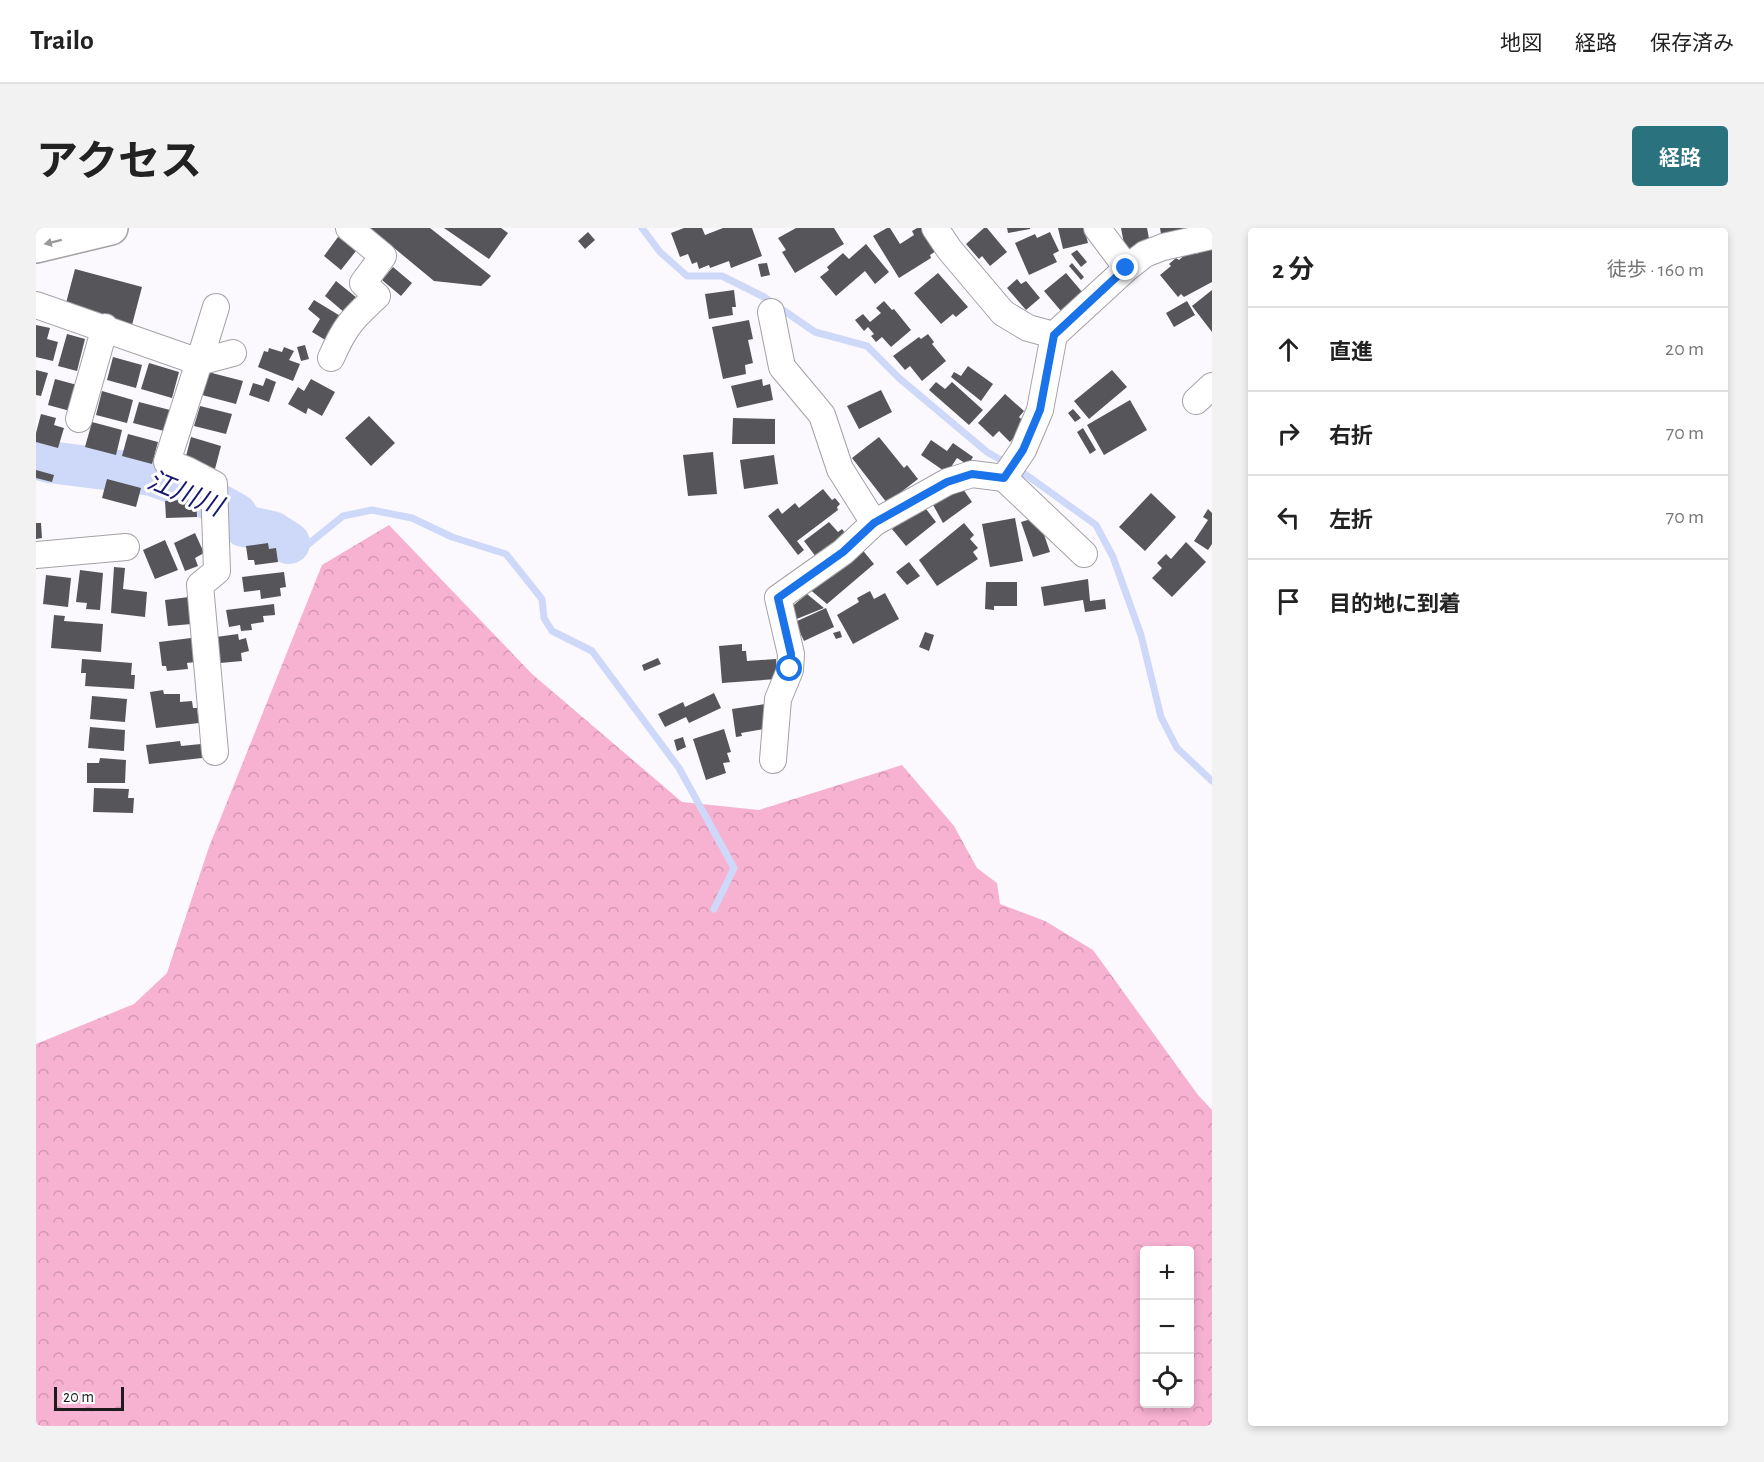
<!DOCTYPE html>
<html lang="ja">
<head>
<meta charset="utf-8">
<style>
	:root { --surface:#fff; --page:#f2f2f2; --text:#222; --muted:#767676; --line:#e0e0e0; --accent:#2b727f }
	body { margin:0; font-family:"Alegreya Sans","Noto Sans JP",sans-serif; background:var(--page); color:var(--text) }
	.controls { position:absolute; right:18px; bottom:18px; display:grid; overflow:hidden; border-radius:6px; box-shadow:0 3px 9px #0003 }
	.controls button { width:54px; height:54px; display:grid; place-items:center; padding:0; border:0; border-bottom:2px solid var(--line); background:var(--surface); color:var(--text); font:30px sans-serif }
	.scale { position:absolute; left:18px; bottom:15px; width:70px; box-sizing:border-box; padding-left:6px; border:3px solid #1c1c1d; border-top:0; font-size:16px; line-height:21px; white-space:nowrap; color:#1c1c1d; -webkit-text-stroke:4px #fff; paint-order:stroke }
	.stop { position:absolute; width:18px; height:18px; margin:-14px; border:4px solid #1a73e8; border-radius:50%; background:#fff }
	.stop.end { background:#1a73e8; border-color:#fff; box-shadow:0 2px 6px #0008 }
	.list { margin:0; padding:0; list-style:none }
	h2 { display:flex; justify-content:space-between; align-items:center; height:78px; margin:0; padding:0 24px; font-size:26px }
	h2 small { font-size:20px; font-weight:400; color:var(--muted) }
	.list li { display:grid; grid-template-columns:39px 1fr auto; gap:18px; align-items:center; box-sizing:border-box; height:84px; padding:0 24px; border-top:2px solid var(--line) }
	.list b { display:block; font-size:22px; white-space:nowrap }
	.list em { font-size:20px; font-style:normal; color:var(--muted) }
	.icon { flex:none; width:33px; height:33px; fill:none; stroke:currentColor; stroke-width:2; stroke-linecap:round; stroke-linejoin:round }
	.map { position:relative; flex:none; width:1176px; height:1198px; overflow:hidden; border-radius:6px }
	header { display:flex; align-items:center; gap:36px; box-sizing:border-box; height:84px; padding:0 30px; background:var(--surface); border-bottom:2px solid var(--line) }
	header strong { font-size:28px }
	nav { display:flex; gap:33px; margin-inline-start:auto; font-size:21px }
	.intro { display:flex; align-items:center; justify-content:space-between; box-sizing:border-box; height:144px; padding:0 36px }
	h1 { margin:0; font-size:42px }
	.button { padding:15px 27px; border-radius:6px; background:var(--accent); color:#fff; font-size:21px; font-weight:700 }
	main { display:flex; gap:36px; padding:0 36px }
	aside { flex:1; background:var(--surface); border-radius:6px; box-shadow:0 3px 9px #0003 }
	.map>svg:first-child { display:block }
	.forest { fill:url(#forest-crowns); fill-rule:evenodd }
	.lines { fill:none; stroke-linecap:round; stroke-linejoin:round }
	.stream { stroke:#ced8f9; stroke-width:7 }
	.river { stroke:#ced8f9; stroke-width:42 }
	.building { fill:#565559 }
	.minor-casing { stroke:#a4a2a6; stroke-width:28 }
	.trunk-casing { stroke:#a4a2a6; stroke-width:36 }
	.minor { stroke:#fff; stroke-width:26 }
	.trunk { stroke:#fff; stroke-width:33 }
	.oneway { fill:#999 }
	.route { stroke:#1a73e8; stroke-width:8 }
	.labels { text-anchor:middle; stroke-width:6; stroke-linejoin:round; paint-order:stroke }
	.water-label { font-size:26px; font-style:italic; fill:#161971; stroke:#fff }
</style>
</head>
<body>
<header>
<strong>Trailo</strong>
<nav><a>地図</a><a>経路</a><a>保存済み</a></nav>
</header>
<div class="intro"><h1>アクセス</h1><a class="button">経路</a></div>
<main>
<div class="map">
<svg width="1176" height="1198" viewBox="0 0 1176 1198">
	<defs>
		<pattern id="forest-crowns" width="20" height="18" patternUnits="userSpaceOnUse" patternTransform="scale(1.5)"><rect width="20" height="18" fill="#f7b1d1"/><path d="M2 6a3 3 0 1 1 6 0M12 15a3 3 0 1 1 6 0" fill="none" stroke="#d398b3"/></pattern>
	</defs>
	<rect width="100%" height="100%" fill="#fbf9fd"/>
	<!-- forest -->
	<path class="forest" d="M353 297 496 446 646 574 723 582 866 537 918 598 941 640 961 655 964 676 1009 693 1057 722 1162 867 1176 882V1198H0V816L98 776 131 745 173 619 286 337ZM1108 1022H1154V1176H1108Z"/>
	<g class="lines">
		<!-- stream -->
		<path class="stream" d="M606 0 624 24 651 48H686L728 69 779 104 831 118 863 150 951 224 989 246 1060 297 1077 329 1105 407 1125 489 1141 520 1176 553
			M253 315 270 318 307 288 336 282 376 290 416 309 470 326 506 371 508 390 516 403 556 423 643 540 698 640 678 681"/>
		<!-- river -->
		<path class="river" d="M0 230 13 234 116 247 155 261 200 286 208 298 236 304 253 315"/>
	</g>
	<!-- building -->
	<path class="building" d="M334 0H394L455 48 445 58 398 53Z
		M408 0H465L472 5 453 31Z
		M648 0H666L669 7 687 0H716L726 28 695 40 693 33 674 40 673 37 663 41 661 34 656 36 652 26 644 29 635 5Z
		M760 0H798L808 16 759 45 746 24 750 22 742 10Z
		M851 0H854L864 16 878 7 876 3 881 0H887L900 23 894 27 895 30 863 50 837 8Z
		M948 0H951L971 24 954 38 946 28 943 31 930 16Z
		M971 0H994V1L972 5Z
		M1022 0H1048L1052 15 1027 21Z
		M1085 0H1111L1114 16 1089 21Z
		M1124 0H1150V1L1125 6Z
		M552 4 559 12 549 21 542 13Z
		M1014 4 1023 23 1017 26 1021 34 993 47 979 15 999 6 1001 10Z
		M302 9 320 23 305 42 288 28Z
		M830 16 853 44 839 56 829 43 800 68 784 49 793 42 791 39 807 25 813 31Z
		M1173 16 1176 21V54L1148 69 1145 66 1142 69 1124 47 1135 38 1133 36 1140 30 1143 32 1157 20 1161 26Z
		M1041 22 1051 34 1045 39 1035 26Z
		M731 35 734 47 725 49 722 36Z
		M1036 35 1048 49 1045 52 1033 38Z
		M357 39 376 55 365 68 346 52Z
		M39 41 106 59 96 97 29 79Z
		M902 45 932 79 920 89 917 86 905 96 878 65Z
		M1030 45 1047 65 1025 83 1008 63Z
		M981 51 985 56 990 53 1004 70 990 82 971 60Z
		M300 53 321 70 309 85 289 68Z
		M698 62 700 79H696L697 87 673 91 669 66Z
		M1176 62V104L1156 78Z
		M278 72 306 89 291 113 276 104 284 91 272 81Z
		M848 73 856 82 858 81 875 102 855 119 846 109 840 114 835 108 838 106 832 99 828 103 819 92 827 86 834 94 845 85 840 80Z
		M1151 73 1159 87 1138 99 1130 85Z
		M713 92 717 111 712 112 717 135 709 137 710 146 687 151 676 99Z
		M0 97 14 100 11 111 22 114 17 133 0 129Z
		M31 106 49 111 41 143 22 138Z
		M892 106 898 114 896 116 910 133 886 153 874 138 869 142 857 128 883 109 885 111Z
		M269 117 273 131 265 133 261 119Z
		M248 119 258 123 253 132 264 136 257 153 222 139 228 123 232 124 233 120 246 124Z
		M77 129 106 137 100 160 71 152Z
		M113 135 143 144 136 170 105 161Z
		M932 138 957 156 945 173 915 149 918 144 925 148Z
		M0 142 12 145 5 168 0 167Z
		M1076 142 1091 159 1053 191 1038 173Z
		M172 144 207 153 200 176 166 167Z
		M230 150 240 154 233 174 213 167 217 155 227 158Z
		M19 151 41 157 34 183 12 177Z
		M275 151 299 164 286 188 272 180 270 186 252 176 262 159 268 163Z
		M726 151 727 158 734 156 737 172 701 180 695 158Z
		M900 154 909 161 916 154 947 182 933 197 893 162Z
		M845 162 856 184 823 201 811 178Z
		M66 163 97 172 91 195 60 187Z
		M969 166 988 183 983 189 991 196 974 214 963 203 957 209 942 195Z
		M1094 172 1111 202 1068 227 1051 197Z
		M103 174 134 182 128 203 97 195Z
		M164 178 196 186 190 206 158 198Z
		M1037 181 1045 190 1039 194 1032 185Z
		M5 186 20 190 18 197 28 200 22 220 0 214V205Z
		M333 188 359 215 335 238 309 210Z
		M697 190 739 191V216H696Z
		M56 194 86 202 80 227 49 219Z
		M1047 200 1060 222 1054 226 1041 204Z
		M92 206 122 214 116 236 86 228Z
		M155 209 185 218 179 241 149 232Z
		M843 209 868 240 871 237 882 251 851 275 816 230Z
		M895 212 911 223 917 215 937 229 932 237 921 230 911 245 885 227Z
		M677 224 681 266 652 268 647 227Z
		M738 227 742 256 708 261 704 232Z
		M0 242 18 247 16 254 0 250Z
		M71 251 105 260 100 279 66 270Z
		M925 258 936 274 907 295 896 275Z
		M787 261 796 272 799 270 804 276 801 279 802 282 761 313 768 322 762 327 732 288 742 280 746 286 759 275 763 280Z
		M1115 265 1140 289 1109 323 1083 299Z
		M160 271 161 289 130 290 129 273Z
		M887 277 900 294 870 318 856 301Z
		M1172 281 1176 285V316L1172 322 1158 313 1172 292 1167 289Z
		M1002 289 1014 324 997 329 985 294Z
		M979 290 987 333 954 339 946 296Z
		M793 294 802 304 806 301 813 310 783 333 768 313Z
		M0 295H5L6 310 0 311Z
		M928 295 938 307 934 311 942 320 937 324 942 331 901 358 883 332Z
		M159 305 168 325 159 330 162 338 149 343 138 315Z
		M129 312 142 342 119 351 107 322Z
		M1150 314 1170 334 1136 369 1116 350 1126 340 1121 335 1130 326 1135 331Z
		M232 315 233 321 240 320 242 334 219 337 218 332H212L210 318Z
		M824 319 838 336 791 376 771 359Z
		M873 334 884 348 871 357 860 344Z
		M78 339 89 340 87 361 111 364 109 389 75 385Z
		M44 342 67 345 64 382 50 381 51 375 40 374Z
		M248 344 250 359 244 360 245 368 225 371 224 362 208 364 206 349Z
		M10 347 35 350 32 379 7 376Z
		M1052 351 1054 373 1069 371 1070 381 1049 384 1047 372 1008 378 1005 359Z
		M950 354H981V378H958V382L949 381Z
		M834 363 838 371 849 365 863 391 817 416 801 387 823 374 821 370Z
		M771 366 788 380 758 392 753 381Z
		M153 369 156 396 132 398 129 372Z
		M238 376 239 387 227 388 228 394 215 396 216 402 205 403 204 397 193 399 190 382Z
		M790 380 798 399 768 413 759 394Z
		M18 387 29 388 28 393 67 396 65 424 15 420Z
		M804 403 806 409 800 411 797 405Z
		M889 404 898 407 893 423 883 419Z
		M202 406 203 412 210 410 213 423 205 425 206 433 184 435 180 409Z
		M155 410 159 434 151 435 152 441 131 443 130 438H126L123 414Z
		M706 416V423H710L711 433 740 431 741 451 686 455 683 418Z
		M622 430 625 436 608 443 606 437Z
		M46 431 96 435 95 447H99L98 461 49 458 50 445H45Z
		M127 462 128 466H144V474L156 473 157 480H161L163 495 120 500 114 464Z
		M678 465 685 480 653 495 650 489 629 499 622 486 647 474 649 479Z
		M56 468 91 471 89 494 54 491Z
		M729 476 733 500 705 505 706 508 700 509 696 481Z
		M54 499 89 502 88 523 52 520Z
		M688 501 695 524 691 525 694 534 687 535 690 545 670 552 657 511Z
		M647 509 650 519 641 523 638 512Z
		M144 513 145 518 165 516 166 530 113 536 110 517Z
		M64 530 90 532 89 555H51V535H63Z
		M58 560 93 561 92 570H98L97 585 57 584Z"/>
	<g class="lines">
		<!-- minor casing -->
		<g class="minor-casing">
			<path id="minor" d="M899 0 913 21 967 85 992 100 1018 107
				M1061 0 1091 40
				M0 77 163 134 131 234 151 242 178 256 181 343 164 357 179 524
				M180 79 163 134 197 125
				M735 84 746 139 786 187 804 241 838 295 911 254 936 246 968 250 987 222 1004 182 1018 107 1091 40 1109 26 1127 19 1176 8
				M295 130C309 98 316 91 341 68L327 55 347 28 313 0
				M1160 173 1176 158
				M43 191 69 99
				M968 250 1048 326
				M0 327 90 319
				M737 532 742 471 754 442 755 426 742 370 807 324 838 295"/>
		</g>
		<!-- trunk casing -->
		<g class="trunk-casing">
			<path id="trunk" d="M0 18 75 0"/>
		</g>
		<!-- minor -->
		<use href="#minor" class="minor"/>
		<!-- trunk -->
		<use href="#trunk" class="trunk"/>
	</g>
	<!-- one-way arrows -->
	<defs><path id="oneway-solid" d="M-6-.8H1V-3.2L6.5 0L1 3.2V.8H-6Z" transform="scale(1.5)"/></defs>
	<use class="oneway" href="#oneway-solid" transform="translate(17 14) rotate(166)"/>
	<g class="lines">
		<!-- route -->
		<path class="route" d="M754 441 755 426 742 370 807 324 838 295 911 254 936 246 968 250 987 222 1004 182 1018 107 1090 40"/>
	</g>
	<g class="labels">
		<!-- water labels -->
		<g class="water-label">
			<text transform="translate(149 265) rotate(22)" y="9">江川川</text>
		</g>
	</g>
</svg>
<div class="controls">
<button>+</button>
<button>−</button>
<button><svg class="icon" aria-label="locate" viewBox="0 0 24 24"><circle cx="12" cy="12" r="6"/><path d="M12 2v4M12 18v4M2 12h4M18 12h4"/></svg></button>
</div>
<div class="scale">20 m</div>
<div class="stop" style="left:754px;top:441px"></div>
<div class="stop end" style="left:1090px;top:40px"></div>
</div>
<aside>
<h2>2 分<small>徒歩 · 160 m</small></h2>
<ul class="list">
<li><svg class="icon" aria-label="ahead" viewBox="0 0 24 24"><path d="M12 20V5M6 11l6-6 6 6"/></svg><div><b>直進</b></div><em>20 m</em></li>
<li><svg class="icon" aria-label="right" viewBox="0 0 24 24"><path d="M7 20v-9h11M14 6l5 5-5 5"/></svg><div><b>右折</b></div><em>70 m</em></li>
<li><svg class="icon" aria-label="left" viewBox="0 0 24 24"><path d="M17 20v-9H6M10 6l-5 5 5 5"/></svg><div><b>左折</b></div><em>70 m</em></li>
<li><svg class="icon" aria-label="arrive" viewBox="0 0 24 24"><path d="M6 21V4h12l-3 4 3 4H6"/></svg><div><b>目的地に到着</b></div></li>
</ul>
</aside>
</main>
</body>
</html>
